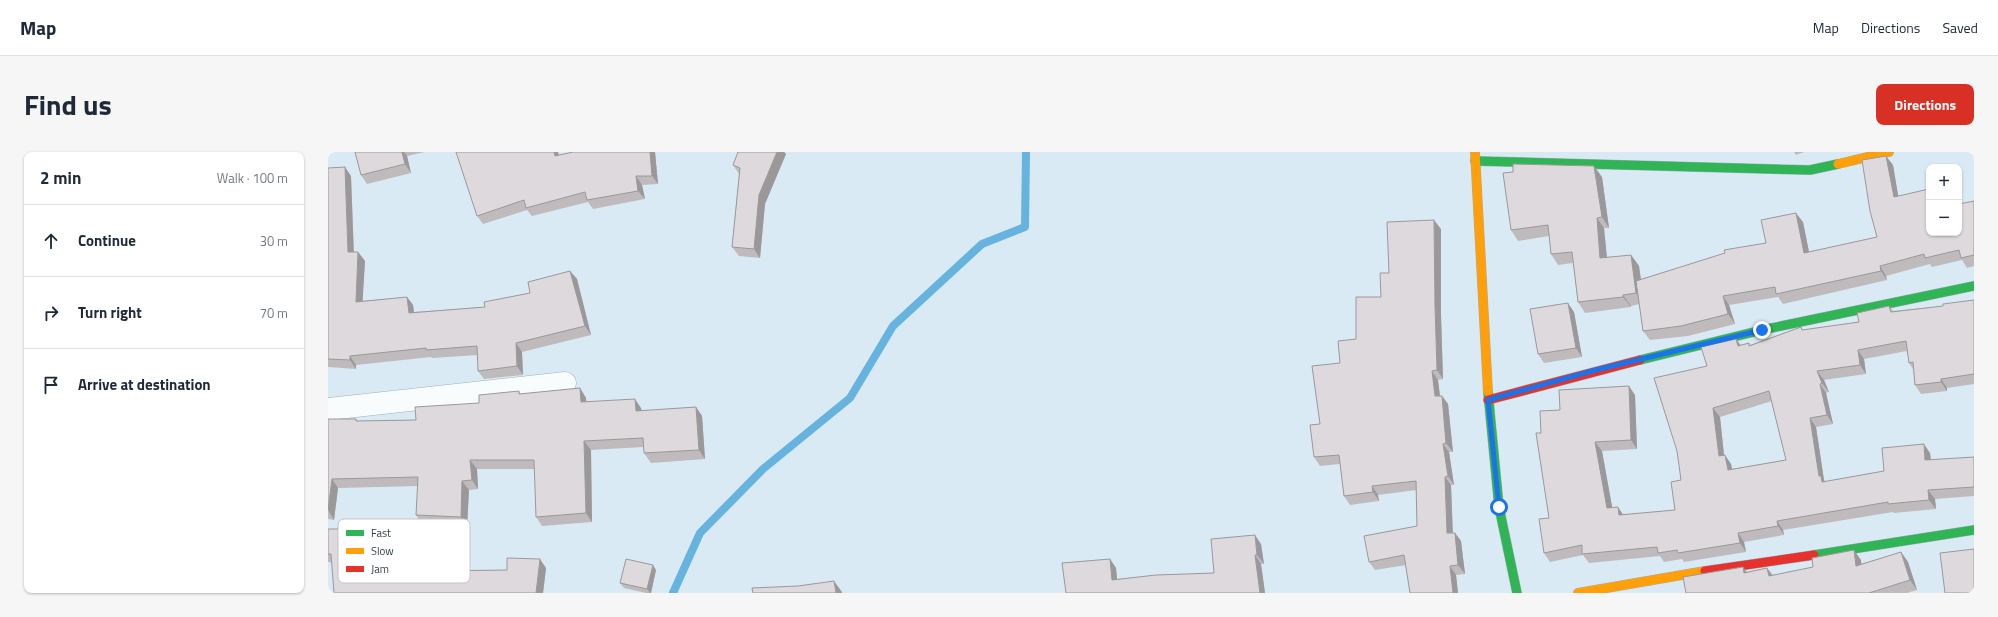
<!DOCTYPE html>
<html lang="en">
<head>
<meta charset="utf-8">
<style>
	:root { --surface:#fff; --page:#f6f6f7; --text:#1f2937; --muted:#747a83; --line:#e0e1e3; --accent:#d93025 }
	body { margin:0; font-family:"Titillium Web",sans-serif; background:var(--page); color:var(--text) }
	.controls { position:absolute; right:12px; top:12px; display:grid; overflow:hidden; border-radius:8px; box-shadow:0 1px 3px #0004 }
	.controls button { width:36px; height:36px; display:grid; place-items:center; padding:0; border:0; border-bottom:1px solid var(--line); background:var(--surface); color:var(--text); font:20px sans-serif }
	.stop { position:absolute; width:12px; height:12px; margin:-9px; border:3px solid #1a73e8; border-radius:50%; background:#fff }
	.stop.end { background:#1a73e8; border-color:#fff; box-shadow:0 1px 4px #0008 }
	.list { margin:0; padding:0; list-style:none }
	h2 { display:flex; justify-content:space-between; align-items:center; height:52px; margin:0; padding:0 16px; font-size:17px }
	h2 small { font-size:13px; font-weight:400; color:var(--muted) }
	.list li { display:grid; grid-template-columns:26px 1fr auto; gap:12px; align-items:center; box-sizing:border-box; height:72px; padding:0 16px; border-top:1px solid var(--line) }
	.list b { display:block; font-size:15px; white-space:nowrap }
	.list em { font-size:13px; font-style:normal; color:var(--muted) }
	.icon { flex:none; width:22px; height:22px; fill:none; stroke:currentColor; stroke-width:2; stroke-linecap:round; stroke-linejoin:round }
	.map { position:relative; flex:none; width:1646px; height:441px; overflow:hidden; border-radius:8px }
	header { display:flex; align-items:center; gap:24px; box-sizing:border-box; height:56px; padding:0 20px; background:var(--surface); border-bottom:1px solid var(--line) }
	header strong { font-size:19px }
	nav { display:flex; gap:22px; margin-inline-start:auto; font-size:14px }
	.intro { display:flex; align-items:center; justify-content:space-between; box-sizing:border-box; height:96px; padding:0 24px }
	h1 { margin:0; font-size:28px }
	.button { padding:10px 18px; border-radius:8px; background:var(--accent); color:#fff; font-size:14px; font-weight:700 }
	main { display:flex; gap:24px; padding:0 24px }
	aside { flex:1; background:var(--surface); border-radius:8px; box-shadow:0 1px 3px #0004 }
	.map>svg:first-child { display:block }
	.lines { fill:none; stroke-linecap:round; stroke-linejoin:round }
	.stream { stroke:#65b3de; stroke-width:8 }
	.street-casing { stroke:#a2b0b8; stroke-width:23 }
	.fast-casing { stroke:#a2b0b8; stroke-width:10 }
	.slow-casing { stroke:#a2b0b8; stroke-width:10 }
	.jam-casing { stroke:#a2b0b8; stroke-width:10 }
	.street { stroke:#f9fcfd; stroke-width:22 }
	.fast { stroke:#30b455; stroke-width:9 }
	.slow { stroke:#ff9f0a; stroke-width:9 }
	.jam { stroke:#e5322d; stroke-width:9 }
	.wall { fill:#bfbbbd; fill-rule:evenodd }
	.shaded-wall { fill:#9b989a }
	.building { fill:#ded9dc; stroke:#9b989a; fill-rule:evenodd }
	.route { stroke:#1a73e8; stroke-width:5 }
	.key { fill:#fff; stroke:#c1c5c8; stroke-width:1 }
	.key-label { font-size:11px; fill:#303e47 }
</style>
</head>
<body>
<header>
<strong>Map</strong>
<nav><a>Map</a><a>Directions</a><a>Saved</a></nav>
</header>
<div class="intro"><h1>Find us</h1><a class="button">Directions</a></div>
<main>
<aside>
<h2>2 min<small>Walk · 100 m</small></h2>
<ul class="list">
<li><svg class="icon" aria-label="ahead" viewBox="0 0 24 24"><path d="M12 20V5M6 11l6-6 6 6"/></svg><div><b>Continue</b></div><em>30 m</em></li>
<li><svg class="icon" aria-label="right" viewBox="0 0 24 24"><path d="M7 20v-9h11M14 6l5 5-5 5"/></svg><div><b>Turn right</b></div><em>70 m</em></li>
<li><svg class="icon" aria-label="arrive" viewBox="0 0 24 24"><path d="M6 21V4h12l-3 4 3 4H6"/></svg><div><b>Arrive at destination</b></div></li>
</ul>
</aside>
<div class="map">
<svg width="1646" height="441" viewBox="0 0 1646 441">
	<rect width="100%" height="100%" fill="#daeaf4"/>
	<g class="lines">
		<!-- stream -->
		<path class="stream" d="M345 441 372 381 435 317 522 246 565 174 654 92 697 75 698 0"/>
		<!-- street casing -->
		<g class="street-casing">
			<path id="street" d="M0 257 237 231"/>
		</g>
		<!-- fast casing -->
		<g class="fast-casing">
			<path id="fast" d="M1147 9 1482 18 1510 12
				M1312 208 1434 178 1646 134
				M1160 240 1171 355 1189 441
				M1486 403 1646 378"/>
		</g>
		<!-- slow casing -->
		<g class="slow-casing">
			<path id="slow" d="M1147 0 1160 240
				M1510 12 1561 0
				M1250 441 1377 419"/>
		</g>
		<!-- jam casing -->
		<g class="jam-casing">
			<path id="jam" d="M1160 248 1312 208
				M1377 419 1486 403"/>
		</g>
		<!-- street -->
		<use href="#street" class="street"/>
		<!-- fast -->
		<use href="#fast" class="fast"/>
		<!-- slow -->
		<use href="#slow" class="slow"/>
		<!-- jam -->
		<use href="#jam" class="jam"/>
	</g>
	<!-- wall -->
	<path class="wall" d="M27 0H97L79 4 83 21 39 32 33 23Z
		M230 0 231 3 245 0H327L330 32 314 33 317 47 265 57 260 50 204 64 199 58 155 72 149 64Z
		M410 0H456L458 2 437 52 432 106 411 104 404 95 411 22 405 13Z
		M1466 0H1476L1468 3Z
		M1565 13 1570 44 1601 81 1646 49V114L1639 116 1634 108 1604 115 1602 112 1558 124 1559 128 1455 152 1450 145 1401 153 1407 172 1360 184 1322 188 1315 179 1312 152 1303 154V155L1257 161 1250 150 1245 111 1230 113 1223 102 1221 84 1190 89 1183 78 1274 25 1281 76H1276L1279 106 1303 103 1311 114 1313 127 1438 91 1475 70 1481 100 1549 85Z
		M0 16 23 24 26 100H30L37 109 34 149 79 145 85 153 86 160 157 155 202 141 242 119 249 127 263 183 194 200 195 223 156 227 150 219V203L104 206 103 205 28 213V217L0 215Z
		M1113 77V163L1115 227 1110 228 1112 244H1114L1120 252 1125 300H1121L1126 333H1123L1125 381H1127L1133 389 1137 422 1128 423 1130 441H1082L1078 413 1047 418 1041 410 1089 374 1088 338 1050 343 1051 349 1022 353 1016 344 1012 312 992 314 986 305 992 272 1012 211 1028 187 1053 145 1061 121Z
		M1646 148V232L1619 236V239L1593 242 1587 233 1585 217 1581 211 1579 199 1536 207 1538 222 1496 228 1501 240 1498 241 1505 272 1488 275 1496 328 1497 330 1556 319 1602 301 1603 308 1646 305V344L1607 347 1608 357 1566 361 1565 360 1455 378 1456 383 1416 390 1418 400 1356 410 1354 407 1336 410 1332 404 1261 411 1255 403 1222 410 1216 401 1221 366 1213 281 1232 258 1307 243 1309 297 1274 299 1284 356 1295 363 1347 358 1353 328 1379 214 1408 187 1413 193 1421 191 1422 193 1473 175 1475 178 1531 170 1561 154 1565 159 1615 154ZM1444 249 1458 308 1404 317 1403 312 1396 303 1392 265Z
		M1246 160 1254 205 1216 211 1210 202Z
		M252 236 258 246V249L313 256 314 259 368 255 374 264 377 307 323 311 316 301V295L263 298 264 370 214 374 208 365 207 317H149L150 337 141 338 139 375 94 372 88 363 90 334 10 336 6 368 0 367V267H28L29 269 88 268 151 251 191 239 192 242Z
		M0 377H49L55 386 54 411 55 413 106 419 179 418 218 416 215 441 0 410Z
		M933 392 936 412H933L937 441H738L782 407 788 416 789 427 886 421Z
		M1573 400 1580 410 1589 438 1579 441H1358L1415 415 1418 420 1439 416 1445 423 1533 408V412Z
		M328 418 323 441H318L296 436 292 431Z"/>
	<!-- shaded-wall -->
	<path class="shaded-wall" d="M74 0H76L79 4 83 21 77 12Z
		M226 0H230L233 12 227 4Z
		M322 0H327L330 32 324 24Z
		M449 0H456L458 2 437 52 432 106 426 97 431 43Z
		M1558 4 1565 13 1572 54 1566 45Z
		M1266 14 1274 25 1281 76 1274 65Z
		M17 15 23 24 26 108 20 100Z
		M308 24 314 33 317 47 310 39Z
		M1468 61 1475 70 1483 110 1476 101Z
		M1269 66 1276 76 1280 117 1272 106Z
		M1106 68 1113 77V163L1115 227 1109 218 1107 154Z
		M30 100 37 109 34 159 28 150Z
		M1303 103 1311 114 1316 152 1308 141Z
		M1552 114 1558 124 1559 128 1553 119Z
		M242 119 249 127 263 183 257 174Z
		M1295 143 1303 154V155L1295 145Z
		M1395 144 1401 153 1407 172 1400 162Z
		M79 145 85 153 87 169 81 161Z
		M1240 151 1246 160 1254 205 1248 196Z
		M1408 187 1414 196 1410 194Z
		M188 191 194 200 195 223 189 214Z
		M1530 198 1536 207 1538 222 1532 213Z
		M22 204 28 213V217L22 208Z
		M1104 219 1110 228 1113 253 1107 244Z
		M1489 219 1496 228 1501 240 1494 231Z
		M1613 227 1619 236V239L1613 230Z
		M1492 232 1498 241 1505 272 1499 263Z
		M1301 234 1307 243 1309 297 1303 288Z
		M252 236 258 246 259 259 253 250Z
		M1114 244 1120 252 1125 300 1118 291Z
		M307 247 313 256 314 268 308 259Z
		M368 255 374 264 377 307 371 298Z
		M1385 256 1392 265 1397 313 1391 304Z
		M1482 266 1488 275 1496 328 1499 333 1494 330 1491 324Z
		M256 289 263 298 264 370 258 361Z
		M1267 290 1274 299 1286 365 1279 356Z
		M1115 292 1121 300 1126 333 1120 324Z
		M1596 292 1602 301 1604 317 1597 308Z
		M1397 303 1403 312 1406 327 1400 318Z
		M142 308 149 317 150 337 144 328Z
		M1117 325 1123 333 1125 390 1119 381Z
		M4 327 10 336 6 368 0 358Z
		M134 329 141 338 139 375 133 365Z
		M1044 334 1050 343 1051 349 1045 340Z
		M1600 338 1607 347 1608 357 1601 348Z
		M1290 355 1296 364 1291 363Z
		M1449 369 1455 378 1456 383 1450 374Z
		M49 377 55 386 54 411 57 416 58 421 48 407Z
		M1127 381 1133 389 1137 422 1130 413Z
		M1410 381 1416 390 1418 400 1412 391Z
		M927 383 933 392 936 412 929 403Z
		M1526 398 1533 408 1535 424 1528 414Z
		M1573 400 1580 410 1589 438 1582 428Z
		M927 403 933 412 937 441H932Z
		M212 407 218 416 215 441H208Z
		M782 407 788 416 790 437 784 428Z
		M102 412 108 420 102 419Z
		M325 413 328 418 323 441H322L319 437Z
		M1122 414 1128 423 1130 441H1125Z
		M1415 415 1422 425 1416 421Z
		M1439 416 1446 426 1441 424Z
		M506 429 514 440V441H508Z"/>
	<!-- building -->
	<path class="building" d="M27 0H74L77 12 33 23Z
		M128 0H226L227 4 245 0H322L324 24H308L310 39 259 48 257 40 198 56 196 48 149 64Z
		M410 0H449L431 43 426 97 404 95 412 16 405 13Z
		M1558 4 1566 45 1601 37V81H1631V52L1646 49V103L1633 106 1631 98 1597 106 1596 102 1552 114 1553 119 1448 142 1447 135 1395 144 1400 162 1353 174 1315 179 1308 129 1397 101 1396 98 1438 91 1433 68 1468 61 1476 101 1549 85 1542 59 1534 8Z
		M1185 12 1266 14 1274 65 1269 66 1272 106 1303 103 1308 141 1295 143V145L1250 150 1244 100 1223 102 1220 73 1183 78 1175 21 1185 20Z
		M17 15 20 100H30L28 150 79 145 81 161 157 155 156 150 202 141 200 130 242 119 257 174 188 191 189 214 150 219 149 194 98 198V196L22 204V208L0 207V16Z
		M1106 68 1107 154 1109 218 1104 219 1107 244H1114L1118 291 1115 292 1120 324 1117 325 1119 381H1127L1130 413 1122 414 1125 441H1082L1076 403 1041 410 1036 384 1089 374 1088 329 1044 334 1045 340 1016 344 1011 303 986 305 982 273 992 272 984 214 1012 211 1010 189 1028 187V145H1053L1052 121H1061L1059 70Z
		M1646 148V222L1613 227V230L1587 233 1585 210 1581 211 1578 189 1530 198 1532 213 1489 219 1494 231 1492 232 1499 263 1482 266 1491 324H1493L1494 330 1556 319 1554 296 1596 292 1597 308 1646 305V335L1600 338 1601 348 1560 352V350L1449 369 1450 374 1410 381 1412 391 1350 401 1349 398 1330 401 1329 395 1254 402V393L1216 401 1211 367 1221 366 1208 281H1213L1212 259 1232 258 1231 238 1301 234 1303 288 1267 290 1279 356 1290 355 1291 363 1347 358 1343 330 1353 328 1349 299 1326 226 1379 214 1373 195 1408 187 1410 194 1421 191V194L1473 175 1474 178 1531 170 1529 161 1561 154 1563 160 1615 154V152ZM1441 239 1458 308 1400 318 1397 303 1391 304 1385 256Z
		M1240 151 1248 196 1210 202 1202 157Z
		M252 236 253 250 307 247 308 259 368 255 371 298 316 301 315 286 256 289 258 361 208 365 206 308H142L144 328 134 329 133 365 88 363 90 325 4 327 0 358V267H28V269L88 268 87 255 151 251V243L191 239V242Z
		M0 377H49L48 407H51L52 413 102 412V419L179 418V406L212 407 208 441H6L3 402H0Z
		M927 383 929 403H927L932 441H738L734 411 782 407 784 428 828 423 886 421 883 387Z
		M1646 397V441H1617L1612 401Z
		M1526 398 1528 414 1573 400 1582 428 1541 441H1358L1355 425 1415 415 1416 421 1439 416 1441 424 1485 415 1484 406Z
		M298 407 325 413 319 437 292 431Z
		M506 429 508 441H425L424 436 470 434Z"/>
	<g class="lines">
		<!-- route -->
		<path class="route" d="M1171 355 1160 248 1268 218 1434 178"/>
	</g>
	<!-- legend -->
	<rect x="10" y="367" width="132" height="64" rx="6" class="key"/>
	<rect x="18" y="378" width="18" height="6" fill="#30b455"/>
	<rect x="18" y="396" width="18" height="6" fill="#ff9f0a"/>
	<rect x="18" y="414" width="18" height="6" fill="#e5322d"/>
	<g class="key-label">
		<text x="43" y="385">Fast</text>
		<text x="43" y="403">Slow</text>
		<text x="43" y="421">Jam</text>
	</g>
</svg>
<div class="controls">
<button>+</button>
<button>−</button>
</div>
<div class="stop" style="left:1171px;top:355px"></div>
<div class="stop end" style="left:1434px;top:178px"></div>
</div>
</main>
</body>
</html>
